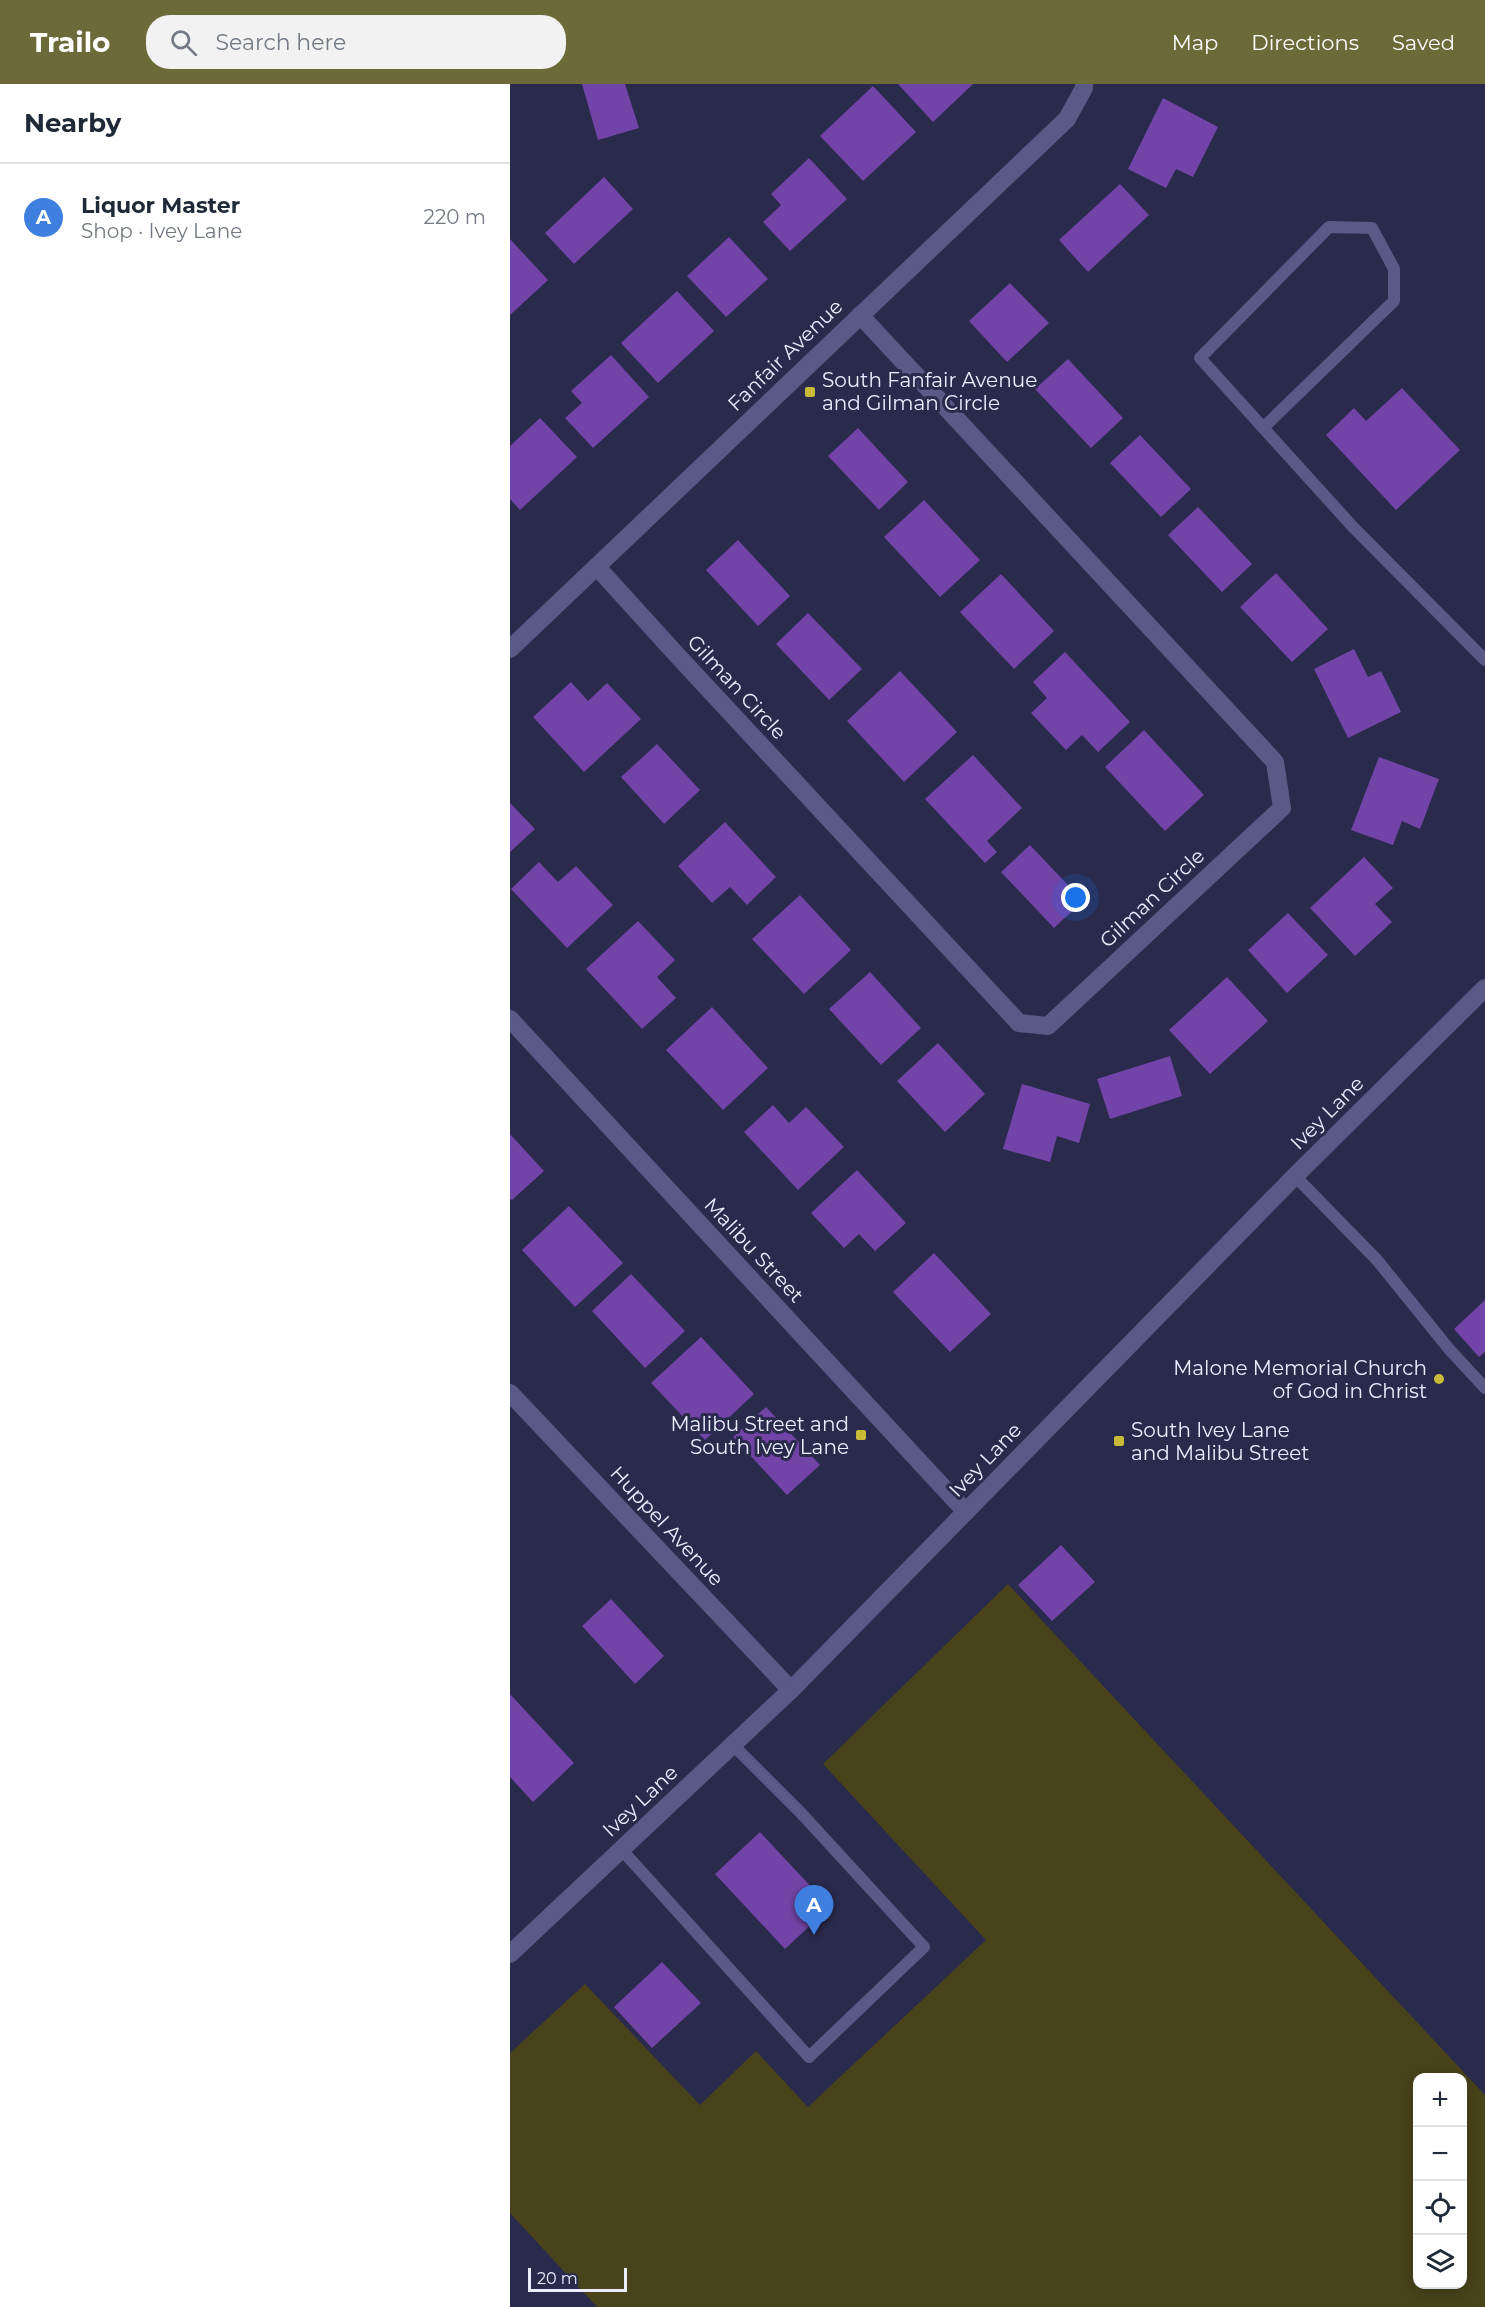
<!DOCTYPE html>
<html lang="en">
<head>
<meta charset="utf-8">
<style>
	:root { --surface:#fff; --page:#f2f2f3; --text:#1f2937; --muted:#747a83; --line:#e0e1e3; --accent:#6b6a38 }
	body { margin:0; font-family:Montserrat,sans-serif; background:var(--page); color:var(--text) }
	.controls { position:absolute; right:18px; bottom:18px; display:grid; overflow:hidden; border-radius:12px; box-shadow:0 3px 15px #0003 }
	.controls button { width:54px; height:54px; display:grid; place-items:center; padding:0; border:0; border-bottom:2px solid var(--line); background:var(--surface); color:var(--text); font:30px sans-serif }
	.scale { position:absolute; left:18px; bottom:15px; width:99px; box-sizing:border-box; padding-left:6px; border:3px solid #ebedfe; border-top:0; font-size:16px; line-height:21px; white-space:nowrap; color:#ebedfe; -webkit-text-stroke:4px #2a2a4c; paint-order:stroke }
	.you { position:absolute; left:566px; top:814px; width:21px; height:21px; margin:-15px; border:4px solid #fff; border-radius:50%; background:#1a73e8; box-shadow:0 0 0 9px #1a73e833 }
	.badge { display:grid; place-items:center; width:39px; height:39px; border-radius:50%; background:var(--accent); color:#fff; font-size:20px; font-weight:700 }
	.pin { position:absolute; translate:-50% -50px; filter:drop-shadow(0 2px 3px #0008) }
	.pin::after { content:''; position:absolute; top:32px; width:21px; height:18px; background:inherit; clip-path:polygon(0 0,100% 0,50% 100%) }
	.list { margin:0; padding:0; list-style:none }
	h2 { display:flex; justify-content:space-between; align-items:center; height:78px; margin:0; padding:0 24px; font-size:26px }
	h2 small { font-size:20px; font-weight:400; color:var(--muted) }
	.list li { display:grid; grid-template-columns:39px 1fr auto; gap:18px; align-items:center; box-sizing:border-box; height:108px; padding:0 24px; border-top:2px solid var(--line) }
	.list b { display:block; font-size:22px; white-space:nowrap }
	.list p { margin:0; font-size:20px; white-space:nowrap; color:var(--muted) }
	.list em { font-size:20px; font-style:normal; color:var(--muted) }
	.icon { flex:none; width:33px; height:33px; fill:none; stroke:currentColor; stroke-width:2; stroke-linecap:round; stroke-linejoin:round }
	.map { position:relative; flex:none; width:975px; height:2223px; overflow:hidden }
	header { display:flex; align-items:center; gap:36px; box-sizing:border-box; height:84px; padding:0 30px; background:var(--accent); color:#fff }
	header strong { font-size:28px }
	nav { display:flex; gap:33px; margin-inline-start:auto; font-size:21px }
	.search { width:420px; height:54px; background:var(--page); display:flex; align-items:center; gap:15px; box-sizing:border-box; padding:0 21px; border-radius:24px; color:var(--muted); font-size:22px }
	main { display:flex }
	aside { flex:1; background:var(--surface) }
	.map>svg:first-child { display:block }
	.green { fill:#48431a; fill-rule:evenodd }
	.building { fill:#7244a7 }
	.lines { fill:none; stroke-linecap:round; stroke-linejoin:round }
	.service { stroke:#595a86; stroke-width:12 }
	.minor { stroke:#595a86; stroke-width:18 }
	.tertiary { stroke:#595a86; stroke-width:18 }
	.poi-dot { fill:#c9ba3a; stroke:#2a2a4c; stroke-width:2 }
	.labels { text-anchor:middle; stroke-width:6; stroke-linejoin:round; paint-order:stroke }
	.street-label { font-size:20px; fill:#ebedfe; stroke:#2a2a4c }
	.poi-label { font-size:20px; fill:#ebedfe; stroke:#2a2a4c; text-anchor:start }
</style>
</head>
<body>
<header>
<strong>Trailo</strong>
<div class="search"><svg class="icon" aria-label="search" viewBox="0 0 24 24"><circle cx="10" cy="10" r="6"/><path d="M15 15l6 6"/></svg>Search here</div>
<nav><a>Map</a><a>Directions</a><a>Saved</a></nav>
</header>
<main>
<aside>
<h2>Nearby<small></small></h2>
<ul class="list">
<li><span class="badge" style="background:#3f7fe0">A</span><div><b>Liquor Master</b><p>Shop · Ivey Lane</p></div><em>220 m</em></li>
</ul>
</aside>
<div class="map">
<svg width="975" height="2223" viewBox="0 0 975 2223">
	<rect width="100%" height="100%" fill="#2a2a4c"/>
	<!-- green -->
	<path class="green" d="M498 1500 975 2011V2223H87L0 2129V1969L75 1900 190 2021 246 1967 298 2023 476 1856 313 1680ZM908 1994H952V2200H908Z"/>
	<!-- building -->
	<path class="building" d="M72 0H115L129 44 88 56Z
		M388 0H463L423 38Z
		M363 2 406 48 353 97 310 52Z
		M653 14 708 43 683 93 666 85 656 104 618 85Z
		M299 74 337 115 280 167 253 138 271 121 261 110Z
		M94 93 123 125 64 180 35 149Z
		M610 100 639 131 578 188 549 156Z
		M219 153 258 195 216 233 177 192Z
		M0 155 38 196 0 231Z
		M500 199 539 239 497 278 459 237Z
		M167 207 204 247 148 299 111 259Z
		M101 271 139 313 83 364 55 334 72 319 61 307Z
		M558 275 613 334 581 364 525 305Z
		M892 304 950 366 886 426 816 351 844 324 856 337Z
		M30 334 67 373 10 426 0 415V362Z
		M348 344 398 398 369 426 318 372Z
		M630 351 681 405 651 433 600 379Z
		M414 416 470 476 430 513 374 453Z
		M688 423 742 480 712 508 658 451Z
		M228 456 280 512 248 542 196 486Z
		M766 489 818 545 782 578 730 523Z
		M491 490 544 547 504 585 450 528Z
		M298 529 352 585 319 616 266 560Z
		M844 565 858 593 871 587 891 628 838 654 804 585Z
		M555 568 620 638 588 668 572 651 556 666 521 629 537 614 523 598Z
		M390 587 447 648 394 698 337 637Z
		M61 598 78 617 97 599 131 635 74 688 23 633Z
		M634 646 694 711 655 747 595 683Z
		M147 660 190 706 154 740 111 693Z
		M463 671 512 724 477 757 487 768 475 779 415 715Z
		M869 673 929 695 910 745 892 737 883 761 841 746Z
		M0 719 25 745 0 768Z
		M215 738 266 793 237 821 220 803 202 819 168 782Z
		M520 761 573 817 544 844 491 788Z
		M854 773 883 804 865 820 882 838 845 872 800 824Z
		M29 778 48 798 66 782 103 821 57 864 1 805Z
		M290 811 341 866 294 910 242 855Z
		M778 829 818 871 777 909 738 866Z
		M128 837 165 876 147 893 166 914 132 945 76 885Z
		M360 888 411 944 371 981 319 925Z
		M717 893 758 937 700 990 659 946Z
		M202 923 258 984 213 1026 156 966Z
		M428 959 475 1010 435 1048 387 997Z
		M660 972 672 1012 600 1035 587 995Z
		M512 1000 580 1020 569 1059 547 1052 540 1078 493 1065Z
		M263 1021 279 1039 296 1023 334 1063 288 1106 234 1048Z
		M0 1050 34 1087 2 1116 0 1115Z
		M347 1086 396 1139 365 1167 349 1150 334 1164 301 1129Z
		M59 1122 113 1179 65 1223 12 1166Z
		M424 1169 481 1230 440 1268 383 1208Z
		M121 1190 175 1247 135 1284 82 1227Z
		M975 1216V1268L969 1273 944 1245Z
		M191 1253 244 1310 195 1356 141 1299Z
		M256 1323 310 1381 277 1411 223 1353Z
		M551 1461 585 1498 542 1537 508 1501Z
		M101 1515 154 1572 125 1600 72 1542Z
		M0 1610 64 1679 23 1718 0 1693Z
		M250 1748 320 1823 275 1865 205 1790Z
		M152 1878 191 1919 142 1964 104 1923Z"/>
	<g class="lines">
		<!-- service -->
		<path class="service" d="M753 344 884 217V185L862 144 819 143 690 274 843 443 975 576
			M785 1092 867 1176 939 1265 975 1304
			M111 1765 299 1973 414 1863 291 1729 223 1661"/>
		<!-- minor -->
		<path class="minor" d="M87 483 166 570 509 939 538 942 772 724 765 678 350 231
			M0 565 557 35 574 4V0
			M0 935 456 1428
			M0 1309 281 1606"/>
		<!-- tertiary -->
		<path class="tertiary" d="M0 1870 281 1606 785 1092 975 904"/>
	</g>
	<!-- markers -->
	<g class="poi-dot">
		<rect x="294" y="302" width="12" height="12" rx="3"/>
		<circle cx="929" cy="1295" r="6"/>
		<rect x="345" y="1345" width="12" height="12" rx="3"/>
		<rect x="603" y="1351" width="12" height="12" rx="3"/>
	</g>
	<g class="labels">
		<!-- street labels -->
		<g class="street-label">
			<text transform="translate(275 271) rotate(-44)" y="7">Fanfair Avenue</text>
			<text transform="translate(227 603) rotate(47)" y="7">Gilman Circle</text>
			<text transform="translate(642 814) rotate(-43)" y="7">Gilman Circle</text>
			<text transform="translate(817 1029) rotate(-45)" y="7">Ivey Lane</text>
			<text transform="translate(244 1166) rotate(47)" y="7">Malibu Street</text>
			<text transform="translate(475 1376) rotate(-46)" y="7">Ivey Lane</text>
			<text transform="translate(157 1442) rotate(47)" y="7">Huppel Avenue</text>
			<text transform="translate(130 1717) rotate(-43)" y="7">Ivey Lane</text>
		</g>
		<!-- poi labels -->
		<g class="poi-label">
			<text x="312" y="303">South Fanfair Avenue<tspan x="312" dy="23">and Gilman Circle</tspan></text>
			<text x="917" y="1291" text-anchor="end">Malone Memorial Church<tspan x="917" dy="23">of God in Christ</tspan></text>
			<text x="339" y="1347" text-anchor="end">Malibu Street and<tspan x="339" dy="23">South Ivey Lane</tspan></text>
			<text x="621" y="1353">South Ivey Lane<tspan x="621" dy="23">and Malibu Street</tspan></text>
		</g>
	</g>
</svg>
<div class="controls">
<button>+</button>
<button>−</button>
<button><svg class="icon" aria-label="locate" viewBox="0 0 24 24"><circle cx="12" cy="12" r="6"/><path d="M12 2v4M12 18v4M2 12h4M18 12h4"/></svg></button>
<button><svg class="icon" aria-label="layers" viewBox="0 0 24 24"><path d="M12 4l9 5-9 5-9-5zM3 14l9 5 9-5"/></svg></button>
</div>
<div class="scale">20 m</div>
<div class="you"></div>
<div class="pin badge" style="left:304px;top:1851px;background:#3f7fe0">A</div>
</div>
</main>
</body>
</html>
